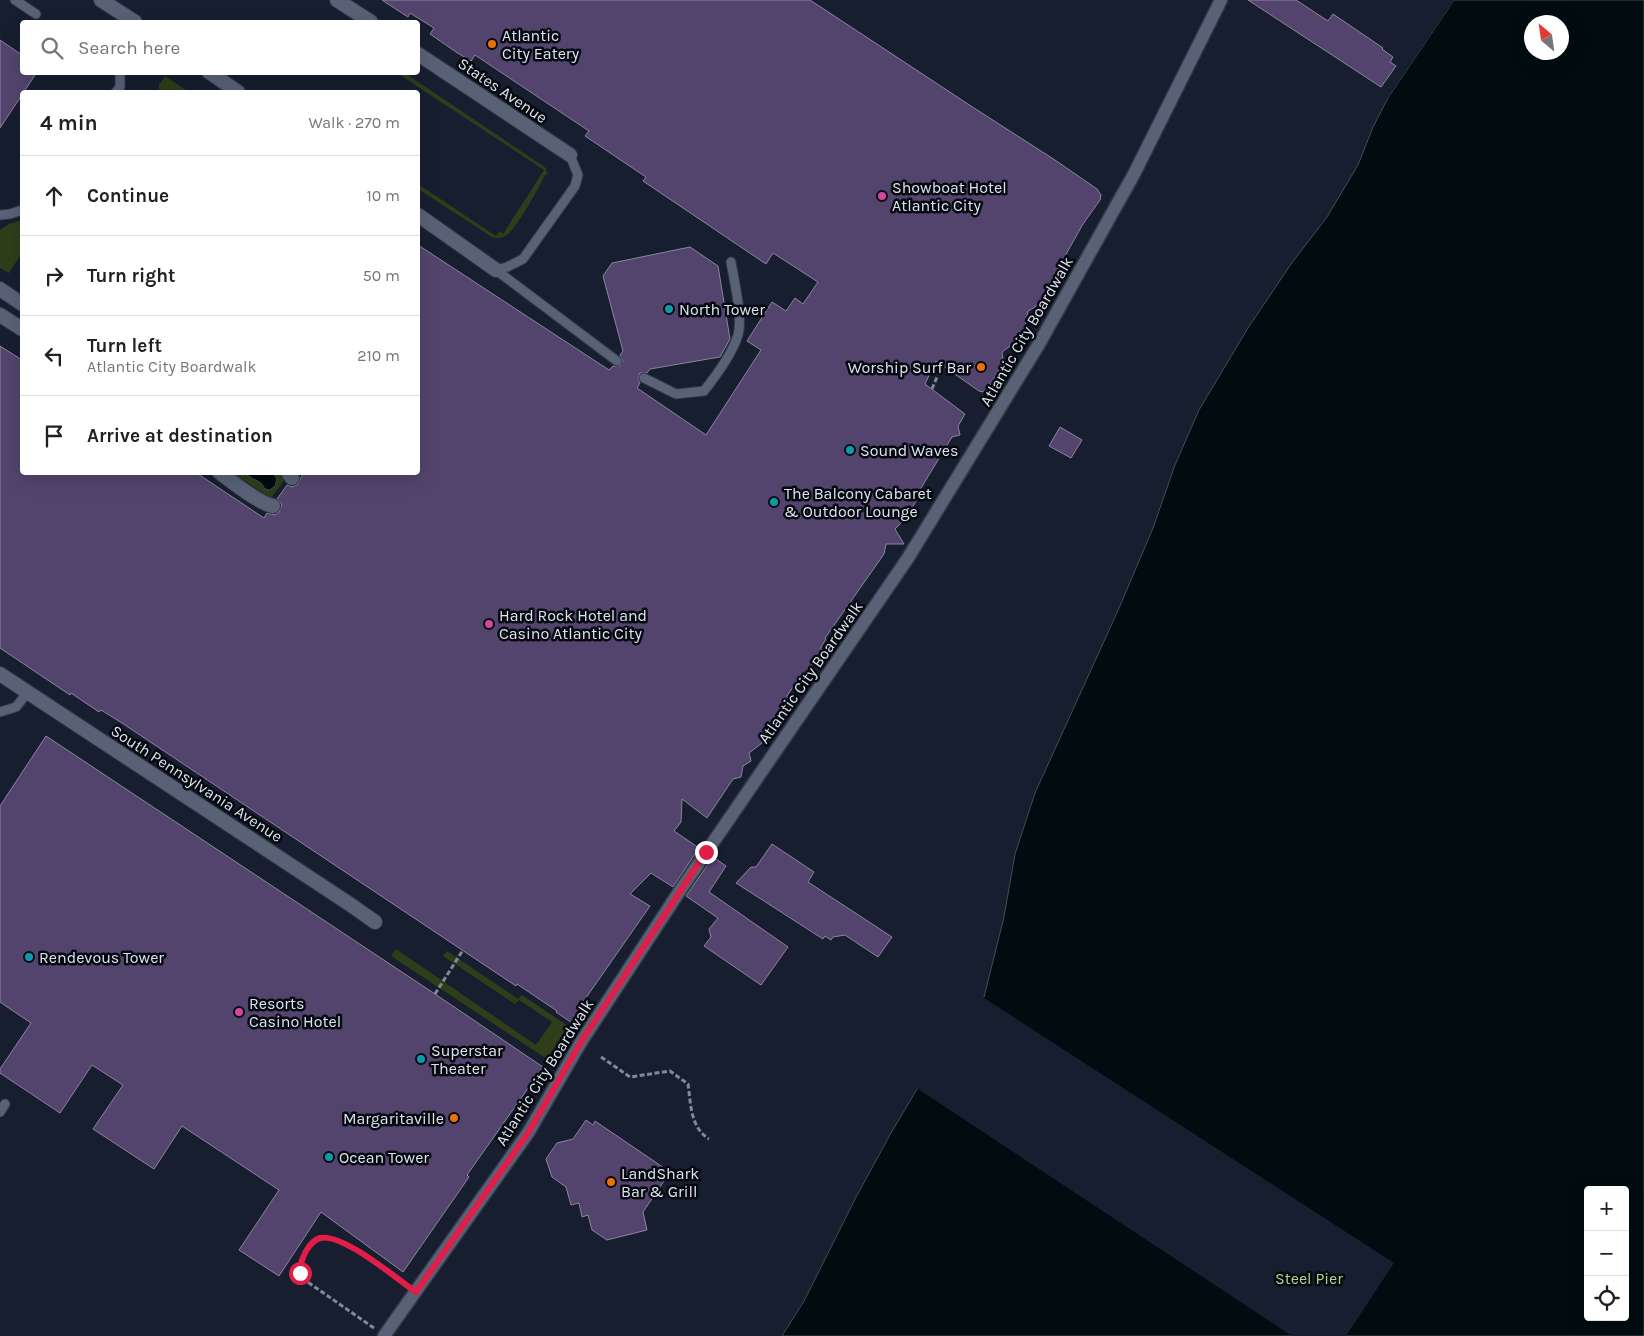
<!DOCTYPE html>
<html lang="en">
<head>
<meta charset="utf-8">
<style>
	:root { --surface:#fff; --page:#f6f6f6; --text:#202124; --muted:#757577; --line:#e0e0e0 }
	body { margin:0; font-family:Karla,sans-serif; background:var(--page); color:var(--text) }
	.controls { position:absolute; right:15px; bottom:15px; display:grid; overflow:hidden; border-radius:5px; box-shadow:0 5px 20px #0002 }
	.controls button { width:45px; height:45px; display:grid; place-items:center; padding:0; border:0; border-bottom:1px solid var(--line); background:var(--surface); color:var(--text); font:25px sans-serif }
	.compass { position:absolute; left:1524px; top:15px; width:45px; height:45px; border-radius:50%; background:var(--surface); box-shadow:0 5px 20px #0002; rotate:331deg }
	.stop { position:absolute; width:15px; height:15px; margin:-11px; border:4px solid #e11d48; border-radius:50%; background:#fff }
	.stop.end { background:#e11d48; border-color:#fff; box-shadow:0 1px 5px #0008 }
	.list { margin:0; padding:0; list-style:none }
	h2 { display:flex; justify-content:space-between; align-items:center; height:65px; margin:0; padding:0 20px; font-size:21px }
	h2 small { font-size:16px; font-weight:400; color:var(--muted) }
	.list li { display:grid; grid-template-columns:32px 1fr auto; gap:15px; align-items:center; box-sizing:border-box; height:80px; padding:0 20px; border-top:1px solid var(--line) }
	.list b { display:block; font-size:19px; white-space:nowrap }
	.list p { margin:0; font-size:16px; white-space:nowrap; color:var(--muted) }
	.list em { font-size:16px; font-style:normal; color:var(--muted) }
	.icon { flex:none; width:28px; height:28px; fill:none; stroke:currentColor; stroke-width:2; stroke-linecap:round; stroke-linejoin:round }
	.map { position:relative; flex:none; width:1644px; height:1336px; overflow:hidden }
	.search { position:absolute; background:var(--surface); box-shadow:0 5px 20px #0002; left:20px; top:20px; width:400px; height:55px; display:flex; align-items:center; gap:12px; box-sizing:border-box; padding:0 18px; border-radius:5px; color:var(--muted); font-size:19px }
	.panel { position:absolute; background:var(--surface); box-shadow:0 5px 20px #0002; left:20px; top:90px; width:400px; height:385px; border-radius:5px }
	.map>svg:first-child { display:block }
	.green { fill:#2d3e19 }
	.water { fill:#000c10; stroke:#424c53; fill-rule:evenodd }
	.pier { fill:#171e30 }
	.building { fill:#52446c; stroke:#8c859c }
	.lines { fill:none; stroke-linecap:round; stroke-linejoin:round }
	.service-casing { stroke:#343847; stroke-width:11 }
	.pedestrian-casing { stroke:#343847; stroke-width:15 }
	.minor-casing { stroke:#343847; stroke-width:16 }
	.path { stroke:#828897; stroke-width:3; stroke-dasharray:5 2.5; stroke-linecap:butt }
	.service { stroke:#586176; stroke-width:9 }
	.pedestrian { stroke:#586176; stroke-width:12 }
	.minor { stroke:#586176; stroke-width:14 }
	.route { stroke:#e11d48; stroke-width:6 }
	.food-dot { fill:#e8710a; stroke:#060910; stroke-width:2 }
	.hotel-dot { fill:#d1479c; stroke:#060910; stroke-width:2 }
	.culture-dot { fill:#0f9aa8; stroke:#060910; stroke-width:2 }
	.labels { text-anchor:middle; stroke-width:5; stroke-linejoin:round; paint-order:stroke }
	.poi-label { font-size:16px; fill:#dde3ef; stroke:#060910; text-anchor:start }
	.street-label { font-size:16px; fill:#dde3ef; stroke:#060910 }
	.park-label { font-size:16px; fill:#b3d592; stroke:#060910 }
</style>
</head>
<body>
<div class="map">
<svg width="1644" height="1336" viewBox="0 0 1644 1336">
	<rect width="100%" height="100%" fill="#171e30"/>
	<!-- green -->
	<path class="green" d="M397 73H405L546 168 547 175H545C540 186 516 229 507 235 502 238 497 239 492 237L418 189V184L496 236 500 231 503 234 544 170Z
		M165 76 189 92H163L159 89V85Z
		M22 220V253L9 273 0 268V230L9 224Z
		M233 473H278L286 478 271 498Z
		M396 949 536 1045 552 1022 519 1000 515 1004 443 956 447 951 518 999 522 995 568 1026 547 1059 391 956Z"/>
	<!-- water -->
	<path class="water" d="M1454 0H1644V1336H782L804 1301 855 1199 891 1133 917 1089 984 997 1004 917 1015 854 1035 793 1120 606 1153 528 1175 465 1199 410 1248 328 1291 264 1327 217 1358 165 1373 127 1388 98ZM1532 22H1562V52H1532ZM1588 1190H1625V1317H1588Z
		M265 472 274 474 277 479 275 486 270 490 265 489 261 483 243 473Z"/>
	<!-- pier -->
	<path class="pier" d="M1451 0H1454L1388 98 1386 97Z
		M981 996 1394 1263 1346 1336H1292L915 1087Z"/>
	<!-- building -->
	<path class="building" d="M382 0H810L974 108 1055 160 1097 189 1101 195 1100 200 1083 224 1039 302 1035 307 1028 311 1025 328 1017 341 1002 352 1003 359 1001 366 988 389 983 392 979 391 936 361 925 384 965 414 958 426 960 435 952 437 915 498 916 501 909 514H906L903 521 895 529 904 544H886L884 554 825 638 826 639 821 647V654L814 659 810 671 801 674 800 680 797 681 787 696 788 698 782 703 783 713 774 718V728L764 730 762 743 749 753 751 761 743 766 741 777 733 779 707 818 682 799 681 822 674 831 699 848 673 887 651 873 630 894 650 906 581 1005 583 1006 572 1023 556 1012 557 1011 517 984 516 986 122 723 101 710 99 712 71 693 70 695 0 648V346L22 360V472H195L264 518 267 513 275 515 279 512 282 504 277 499 287 485 292 487 297 485 304 472H418V245L609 370 613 366H620L623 361 620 355 623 351 603 276 612 263 690 247 718 266 730 339 720 357 650 369 647 373H640L638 378 640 383 637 388 706 435 761 350 747 341 772 302 786 311 795 298 803 304 818 282 773 253 766 264 643 181 646 177 585 136 589 131 475 55 471 61 456 52 430 34 434 28 410 13 408 17Z
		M1248 0H1296L1328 21 1333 14 1383 48 1382 49 1393 57 1390 62 1396 66 1381 87Z
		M0 40 22 55V72H37L0 128Z
		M1060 427 1082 440 1071 458 1049 446Z
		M46 736 435 994 543 1067 467 1175 469 1177 403 1272 321 1212 279 1276 239 1250 279 1190 182 1126 154 1169 93 1129 123 1085 92 1065 60 1113 0 1073V1069L31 1023 0 1002V806Z
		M772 844 814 872 808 882 892 937 878 957 845 935 833 937 831 940 825 936 823 939 736 883 751 867H756Z
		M713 857 726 866 709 892 788 947 761 985 704 946 711 937 709 929 718 918 686 896Z
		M586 1120 593 1125 595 1121 670 1172 643 1212 647 1230 607 1240 592 1230 588 1215 582 1217 579 1203 571 1205 566 1187 552 1177 546 1159 557 1143 573 1139Z"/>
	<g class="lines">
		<!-- service casing -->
		<g class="service-casing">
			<path id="service" d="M15 0 36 14
				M116 92 120 87V75L119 72
				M0 215 10 214 22 210
				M496 270 507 267 523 259 575 186 578 175 570 155
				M496 270 617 361
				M644 378 676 394 704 391C715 377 733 352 738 335 743 318 734 280 731 262
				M0 712 16 707 28 692
				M0 1112 5 1104"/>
		</g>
		<!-- pedestrian casing -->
		<g class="pedestrian-casing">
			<path id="pedestrian" d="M384 1336 528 1133 581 1042 679 892 908 558 1039 344 1134 174 1221 0"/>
		</g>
		<!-- minor casing -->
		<g class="minor-casing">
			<path id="minor" d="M101 0 135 22
				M337 0 371 22
				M418 54 570 155
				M209 72 238 92
				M418 215 496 270
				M0 289 22 304
				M0 315 22 329
				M219 472C231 481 260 504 273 506
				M288 472 292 478
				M0 674 351 905 375 922"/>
		</g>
		<!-- path -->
		<path class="path" d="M932 389 942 365
			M435 994 463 950
			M601 1057 630 1077 670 1071 688 1084C691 1104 690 1127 709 1139
			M374 1328 309 1283 300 1273C300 1262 303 1257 308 1248 327 1217 386 1271 404 1284"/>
		<!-- service -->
		<use href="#service" class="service"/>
		<!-- pedestrian -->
		<use href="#pedestrian" class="pedestrian"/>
		<!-- minor -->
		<use href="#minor" class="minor"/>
	</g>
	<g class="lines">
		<!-- route -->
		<path class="route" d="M300 1273C300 1264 302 1259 306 1251 309 1246 313 1240 320 1238 343 1233 397 1279 416 1292L528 1133 581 1042 706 852"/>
	</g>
	<!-- markers -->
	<g class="food-dot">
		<circle cx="492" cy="44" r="5"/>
		<circle cx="981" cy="367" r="5"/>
		<circle cx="454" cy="1118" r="5"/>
		<circle cx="611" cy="1182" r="5"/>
	</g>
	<g class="hotel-dot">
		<circle cx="882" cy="196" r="5"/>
		<circle cx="489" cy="624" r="5"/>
		<circle cx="239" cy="1012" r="5"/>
	</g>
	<g class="culture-dot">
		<circle cx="669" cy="309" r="5"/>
		<circle cx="850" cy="450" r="5"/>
		<circle cx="774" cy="502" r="5"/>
		<circle cx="29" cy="957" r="5"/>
		<circle cx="421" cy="1059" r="5"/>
		<circle cx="329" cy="1157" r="5"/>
	</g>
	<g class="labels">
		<!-- poi labels -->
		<g class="poi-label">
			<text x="502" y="41">Atlantic<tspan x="502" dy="18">City Eatery</tspan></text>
			<text x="892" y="193">Showboat Hotel<tspan x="892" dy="18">Atlantic City</tspan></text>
			<text x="679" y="315">North Tower</text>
			<text x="971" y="373" text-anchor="end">Worship Surf Bar</text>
			<text x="860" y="456">Sound Waves</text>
			<text x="784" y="499">The Balcony Cabaret<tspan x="784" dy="18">&amp; Outdoor Lounge</tspan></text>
			<text x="499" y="621">Hard Rock Hotel and<tspan x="499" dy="18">Casino Atlantic City</tspan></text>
			<text x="39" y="963">Rendevous Tower</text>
			<text x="249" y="1009">Resorts<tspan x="249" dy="18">Casino Hotel</tspan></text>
			<text x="431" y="1056">Superstar<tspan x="431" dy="18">Theater</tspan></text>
			<text x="444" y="1124" text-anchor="end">Margaritaville</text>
			<text x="339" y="1163">Ocean Tower</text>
			<text x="621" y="1179">LandShark<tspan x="621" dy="18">Bar &amp; Grill</tspan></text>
		</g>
		<!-- street labels -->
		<g class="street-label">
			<text transform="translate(503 90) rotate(34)" y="6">States Avenue</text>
			<text transform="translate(1026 331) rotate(-60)" y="6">Atlantic City Boardwalk</text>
			<text transform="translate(810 672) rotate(-55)" y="6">Atlantic City Boardwalk</text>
			<text transform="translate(197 783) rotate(33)" y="6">South Pennsylvania Avenue</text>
			<text transform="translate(544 1072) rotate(-58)" y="6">Atlantic City Boardwalk</text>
		</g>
		<!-- park labels -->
		<g class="park-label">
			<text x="1309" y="1284">Steel Pier</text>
		</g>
	</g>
</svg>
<div class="controls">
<button>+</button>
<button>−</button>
<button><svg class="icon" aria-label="locate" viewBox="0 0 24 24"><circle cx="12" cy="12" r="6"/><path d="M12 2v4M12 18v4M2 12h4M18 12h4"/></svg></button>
</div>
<svg class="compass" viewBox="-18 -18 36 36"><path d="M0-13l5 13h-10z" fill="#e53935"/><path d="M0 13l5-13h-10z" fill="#757577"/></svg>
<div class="stop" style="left:300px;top:1273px"></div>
<div class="stop end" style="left:706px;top:852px"></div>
<div class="search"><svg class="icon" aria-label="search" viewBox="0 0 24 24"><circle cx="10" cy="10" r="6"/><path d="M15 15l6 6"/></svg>Search here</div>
<section class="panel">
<h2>4 min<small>Walk · 270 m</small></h2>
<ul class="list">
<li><svg class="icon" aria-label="ahead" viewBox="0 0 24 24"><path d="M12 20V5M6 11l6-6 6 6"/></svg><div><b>Continue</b></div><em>10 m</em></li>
<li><svg class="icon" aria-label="right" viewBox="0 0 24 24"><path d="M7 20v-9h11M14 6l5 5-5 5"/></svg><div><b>Turn right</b></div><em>50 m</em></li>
<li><svg class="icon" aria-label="left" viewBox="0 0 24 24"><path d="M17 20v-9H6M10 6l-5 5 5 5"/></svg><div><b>Turn left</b><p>Atlantic City Boardwalk</p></div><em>210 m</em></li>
<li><svg class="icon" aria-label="arrive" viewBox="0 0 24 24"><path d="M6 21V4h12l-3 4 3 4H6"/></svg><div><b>Arrive at destination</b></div></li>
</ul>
</section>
</div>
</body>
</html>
